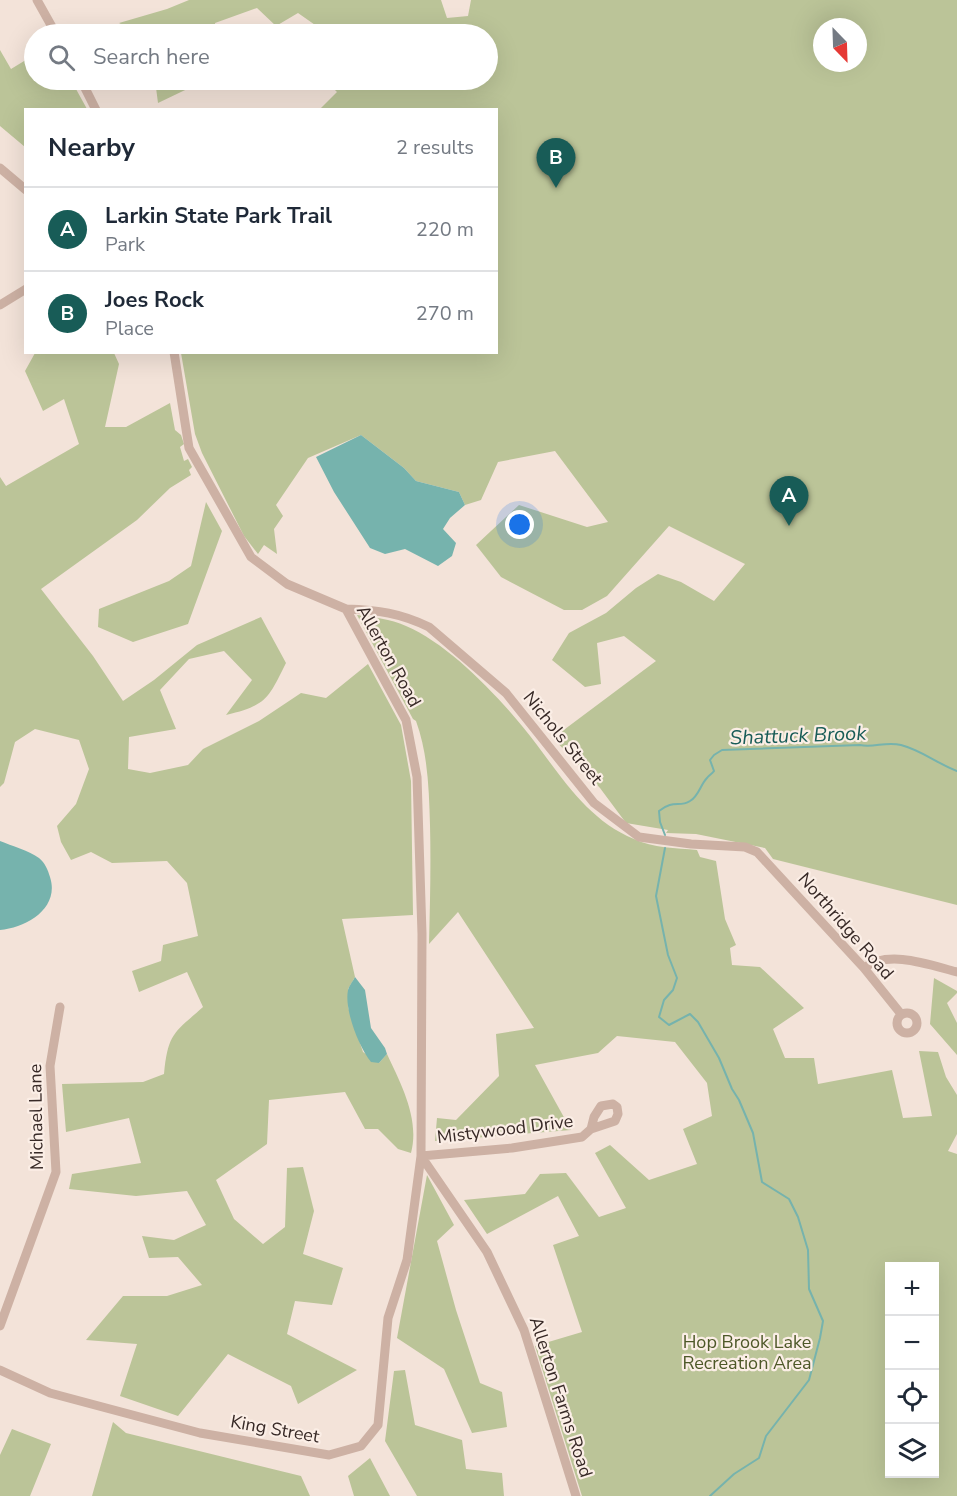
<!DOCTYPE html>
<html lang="en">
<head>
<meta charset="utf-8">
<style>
	:root { --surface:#fff; --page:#f6f6f7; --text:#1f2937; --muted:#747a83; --line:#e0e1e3; --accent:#185c57 }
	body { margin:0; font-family:"Nunito Sans",sans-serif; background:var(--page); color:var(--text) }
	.controls { position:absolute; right:18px; bottom:18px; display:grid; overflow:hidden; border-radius:0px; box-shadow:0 6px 24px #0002 }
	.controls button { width:54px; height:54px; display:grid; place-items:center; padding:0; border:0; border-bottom:2px solid var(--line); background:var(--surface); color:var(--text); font:30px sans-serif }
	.compass { position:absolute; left:813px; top:18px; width:54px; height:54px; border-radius:50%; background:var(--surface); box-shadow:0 6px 24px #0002; rotate:157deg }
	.you { position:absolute; left:520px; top:525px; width:21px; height:21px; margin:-15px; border:4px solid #fff; border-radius:50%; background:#1a73e8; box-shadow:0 0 0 9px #1a73e833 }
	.badge { display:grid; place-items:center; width:39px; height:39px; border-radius:50%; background:var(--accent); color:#fff; font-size:20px; font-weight:700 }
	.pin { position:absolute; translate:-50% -50px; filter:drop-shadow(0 2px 3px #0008) }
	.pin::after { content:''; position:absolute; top:32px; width:21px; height:18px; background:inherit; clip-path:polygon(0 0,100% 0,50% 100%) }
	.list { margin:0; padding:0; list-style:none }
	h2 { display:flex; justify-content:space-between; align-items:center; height:78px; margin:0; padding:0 24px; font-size:26px }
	h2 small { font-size:20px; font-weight:400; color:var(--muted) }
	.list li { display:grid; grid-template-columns:39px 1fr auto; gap:18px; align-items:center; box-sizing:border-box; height:84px; padding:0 24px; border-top:2px solid var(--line) }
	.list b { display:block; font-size:22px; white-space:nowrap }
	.list p { margin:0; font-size:20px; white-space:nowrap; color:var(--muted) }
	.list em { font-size:20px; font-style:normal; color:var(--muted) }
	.icon { flex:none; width:33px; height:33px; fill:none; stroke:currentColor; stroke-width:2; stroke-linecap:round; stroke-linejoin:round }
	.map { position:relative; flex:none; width:957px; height:1496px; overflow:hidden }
	.search { position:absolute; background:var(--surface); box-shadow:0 6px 24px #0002; left:24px; top:24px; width:474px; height:66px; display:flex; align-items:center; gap:15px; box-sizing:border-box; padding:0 21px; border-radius:33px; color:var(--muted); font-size:22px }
	.panel { position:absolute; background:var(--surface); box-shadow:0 6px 24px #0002; left:24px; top:108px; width:474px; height:246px; border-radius:0px }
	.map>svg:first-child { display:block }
	.green { fill:#bbc498; fill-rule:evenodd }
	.water { fill:#76b3ad }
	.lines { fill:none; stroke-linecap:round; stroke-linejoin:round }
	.stream { stroke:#76b3ad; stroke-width:2 }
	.minor { stroke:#cdb1a4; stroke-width:9 }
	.labels { text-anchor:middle; stroke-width:4.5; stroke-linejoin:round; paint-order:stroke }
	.street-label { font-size:18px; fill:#372926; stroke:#fbeee6 }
	.park-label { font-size:18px; fill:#4d5828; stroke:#fbeee6 }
	.water-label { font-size:20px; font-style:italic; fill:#185c57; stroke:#fbeee6 }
</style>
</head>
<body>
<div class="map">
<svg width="957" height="1496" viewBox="0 0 957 1496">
	<rect width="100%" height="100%" fill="#f3e3d9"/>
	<!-- green -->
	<path class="green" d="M189 0H441L447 18 468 16 471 0H957V905L773 859 765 848 696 834 666 833 668 830 626 823 600 788 553 738 656 661 624 636 597 643 601 684 585 687 552 660 569 633 606 613 636 588 658 574 681 582 714 601 745 564 669 526 607 596 582 610H564L501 577 476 545 519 505 587 527 608 522 555 451 498 462 481 500 465 505 459 492 416 481 404 468 361 435 308 458 276 505 283 516 274 529 277 554 264 545 258 554 244 536 202 453 195 434 181 353 496 352V110L320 109 337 92 325 80H488V34H328L298 13 276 26 257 8 215 23 216 34H139L119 23 167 9ZM822 27H858V63H822Z
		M0 50 11 69 34 55V80H71L87 109 26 110 25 147 0 126Z
		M155 80H206L158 103Z
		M35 353H114L119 364 105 427H126L170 403 175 430 181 435 184 444 180 447 184 461 188 459 192 467 189 470 191 475 170 488 137 520 41 589 93 656 123 701 154 680 197 645 261 617 286 663C268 699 267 705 226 715L252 680 224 651 189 659 160 690 176 729 129 737 128 769 150 773 188 765 203 749 259 721 301 693 326 698 368 664 401 725 411 781 413 915 342 919 355 977 348 989V1007L363 1052 379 1063 387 1054C401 1084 420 1119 411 1153L398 1149 378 1129H365L345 1092 269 1100 267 1144 216 1180 234 1219 263 1244 285 1227 287 1168 303 1167 314 1211 303 1254 343 1268 332 1305 295 1301 287 1334 357 1370 298 1404 291 1386 228 1354 178 1416 120 1396 137 1344 86 1340 123 1296H167L202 1285 178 1257 149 1258 142 1236 174 1240 206 1225 187 1191 136 1196 69 1189 72 1174 141 1163 129 1118 66 1132 62 1084 143 1082 164 1074C168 1033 174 1033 203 1007L187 972 139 992 132 971 161 961 163 945 198 936 187 883 167 861 112 863 91 852 71 860 61 842 57 826 76 804 89 769 79 740 35 729 15 742 4 783 0 787V477L6 486 79 444 64 399 43 411 25 371Z
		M206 502 222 531 188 624 133 642 98 627 99 609 169 581 191 566Z
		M357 615C374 617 390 619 406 626 453 646 506 704 537 745 564 781 590 821 634 839 653 848 676 848 697 850L700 857 716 861 725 919 736 945 730 948 732 965 760 967 804 1008 773 1029 785 1058H814L818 1084 892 1070 903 1118 932 1116 919 1051 938 1052 946 1077 957 1095V1134L948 1151 957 1154V1496H582L535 1346 582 1332 553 1245 579 1236 558 1196 487 1234 464 1200 525 1194 540 1174 566 1173 599 1217 626 1208 595 1153 610 1145 649 1180 697 1164 683 1129 712 1116 707 1083 675 1042 617 1036 598 1053 535 1065 571 1130 435 1141 437 1118 456 1120 499 1076 496 1034 534 1028 458 912 429 944C430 904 431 865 430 825 429 790 428 754 416 721L413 719ZM890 1266H934V1474H890Z
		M934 978 957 991V993L947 1003 957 1023V1055L930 1024Z
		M427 1175 454 1225 437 1241 456 1310 480 1383 502 1392 507 1427 472 1433 444 1369 397 1338Z
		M405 1370 415 1425 462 1440 466 1469 502 1473 504 1496H417L385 1441 394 1371Z
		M113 1422 126 1433 301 1476 310 1496H92Z
		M12 1429 51 1444 30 1496H0V1455Z
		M370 1458 390 1496H354L348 1476Z"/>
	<!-- water -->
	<path class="water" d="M361 435 404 468 416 481 459 492 465 505 450 518 443 529 456 543 452 556 438 566 405 549 385 554 370 548 334 492 316 457Z
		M0 841C12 846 28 850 39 858 45 863 48 870 50 877 60 908 27 928 0 930Z
		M355 977 365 990 371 1028 385 1048 387 1054 379 1063 371 1062C359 1047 344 1010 348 990 349 986 353 981 355 977Z"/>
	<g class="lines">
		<!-- stream -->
		<path class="stream" d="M665 835 660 822 659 811C674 799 679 808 690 801 699 796 700 785 707 778 709 775 712 774 714 771L710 760 714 755 722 750 860 745C874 748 886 741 901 745 921 750 938 764 957 771
			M665 848 656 896 668 955 677 978 673 990 664 1000 659 1017 669 1025 690 1014 698 1022 719 1058 732 1089 739 1100 753 1133 762 1182 789 1199 798 1217 808 1250 809 1289 823 1321 820 1338 809 1380 766 1436 759 1458 734 1474 710 1496"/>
		<!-- minor -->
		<path class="minor" d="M37 0 56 34
			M81 80 96 110
			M0 168 26 190
			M0 305 26 289
			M346 609C378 610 400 613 429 627L506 693 594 803 639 837 691 844 745 847 757 852 864 968 901 1014
			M864 968C888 949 930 965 957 972
			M897 1023a10 10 0 1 1 20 0a10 10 0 1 1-20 0Z
			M421 1156 487 1252 524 1330 576 1496
			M421 1156 512 1148 582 1137 591 1129 615 1121 618 1114 617 1107 613 1104 601 1106 594 1117 591 1129
			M0 1326 56 1172 50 1066 60 1007
			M0 1370 50 1393 200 1433 329 1455 361 1446 378 1425 388 1318 407 1260 421 1156 422 934 417 777 406 720 346 609 287 584 251 557 189 448 174 352"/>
	</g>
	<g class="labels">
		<!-- street labels -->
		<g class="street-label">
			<text transform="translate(389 656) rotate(61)" y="6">Allerton Road</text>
			<text transform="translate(563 738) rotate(51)" y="6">Nichols Street</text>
			<text transform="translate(846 926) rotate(49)" y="6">Northridge Road</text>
			<text transform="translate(36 1117) rotate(-91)" y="6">Michael Lane</text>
			<text transform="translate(505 1129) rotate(-7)" y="6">Mistywood Drive</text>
			<text transform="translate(561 1397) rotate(72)" y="6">Allerton Farms Road</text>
			<text transform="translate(275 1429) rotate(10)" y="6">King Street</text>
		</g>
		<!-- park labels -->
		<g class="park-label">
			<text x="747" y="1348">Hop Brook Lake<tspan x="747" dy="21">Recreation Area</tspan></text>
		</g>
		<!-- water labels -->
		<g class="water-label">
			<text transform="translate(798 735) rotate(-2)" y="7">Shattuck Brook</text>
		</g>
	</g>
</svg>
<div class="controls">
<button>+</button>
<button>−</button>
<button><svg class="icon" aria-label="locate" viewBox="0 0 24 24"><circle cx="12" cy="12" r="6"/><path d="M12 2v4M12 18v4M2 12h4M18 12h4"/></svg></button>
<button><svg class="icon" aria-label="layers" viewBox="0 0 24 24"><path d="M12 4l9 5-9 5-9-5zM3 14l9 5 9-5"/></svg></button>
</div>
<svg class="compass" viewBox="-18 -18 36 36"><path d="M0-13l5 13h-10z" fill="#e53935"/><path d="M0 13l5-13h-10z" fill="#747a83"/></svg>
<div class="you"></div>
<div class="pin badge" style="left:789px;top:526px">A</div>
<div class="pin badge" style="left:556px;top:188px">B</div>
<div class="search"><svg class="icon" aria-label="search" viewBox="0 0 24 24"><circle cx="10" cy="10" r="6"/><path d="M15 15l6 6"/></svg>Search here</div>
<section class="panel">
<h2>Nearby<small>2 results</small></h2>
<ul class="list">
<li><span class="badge">A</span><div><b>Larkin State Park Trail</b><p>Park</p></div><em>220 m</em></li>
<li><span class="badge">B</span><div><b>Joes Rock</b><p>Place</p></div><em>270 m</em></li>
</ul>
</section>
</div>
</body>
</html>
